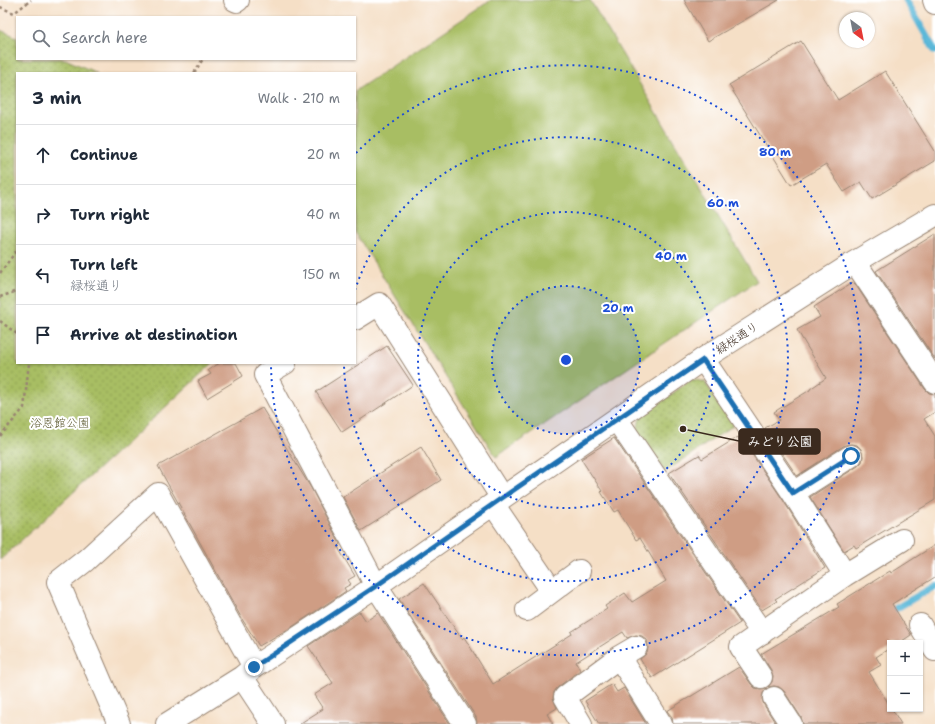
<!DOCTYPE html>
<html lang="en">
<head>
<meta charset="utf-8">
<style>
	:root { --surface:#fff; --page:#f6f6f7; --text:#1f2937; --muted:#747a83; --line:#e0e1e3 }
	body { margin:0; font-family:"Shantell Sans","Klee One",sans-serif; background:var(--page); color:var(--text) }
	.controls { position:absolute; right:12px; bottom:12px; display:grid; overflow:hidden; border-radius:0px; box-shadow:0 1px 3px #0004 }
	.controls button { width:36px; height:36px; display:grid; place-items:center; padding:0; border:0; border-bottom:1px solid var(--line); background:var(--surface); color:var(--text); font:20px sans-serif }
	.compass { position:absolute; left:839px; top:12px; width:36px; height:36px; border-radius:50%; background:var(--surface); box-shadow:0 1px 3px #0004; rotate:148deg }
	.stop { position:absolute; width:12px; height:12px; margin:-9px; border:3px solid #1f6fb2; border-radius:50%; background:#fff }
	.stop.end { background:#1f6fb2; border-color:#fff; box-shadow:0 1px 4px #0008 }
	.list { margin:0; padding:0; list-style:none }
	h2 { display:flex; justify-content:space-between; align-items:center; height:52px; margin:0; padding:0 16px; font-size:17px }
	h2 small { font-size:13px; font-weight:400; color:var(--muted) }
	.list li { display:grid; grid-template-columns:26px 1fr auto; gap:12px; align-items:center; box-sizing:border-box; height:60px; padding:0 16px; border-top:1px solid var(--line) }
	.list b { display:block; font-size:15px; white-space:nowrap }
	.list p { margin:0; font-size:13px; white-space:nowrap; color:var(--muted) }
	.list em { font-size:13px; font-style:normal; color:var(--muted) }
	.icon { flex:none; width:22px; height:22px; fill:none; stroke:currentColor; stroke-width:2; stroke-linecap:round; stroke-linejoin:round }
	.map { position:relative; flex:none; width:935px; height:724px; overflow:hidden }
	.search { position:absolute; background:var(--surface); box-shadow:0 1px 3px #0004; left:16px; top:16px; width:340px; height:44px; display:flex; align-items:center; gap:10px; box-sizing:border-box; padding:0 14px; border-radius:0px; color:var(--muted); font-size:15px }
	.panel { position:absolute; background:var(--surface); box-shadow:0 1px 3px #0004; left:16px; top:72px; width:340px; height:292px; border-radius:0px }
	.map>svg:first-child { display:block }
	.green { fill:#a8be63; stroke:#727440 }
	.park { fill:url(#park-dots); stroke:#727440 }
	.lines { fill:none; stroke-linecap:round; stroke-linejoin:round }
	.stream { stroke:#5ab7d8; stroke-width:7 }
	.building { fill:#cf9d84 }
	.minor-casing { stroke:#988472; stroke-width:24 }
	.path { stroke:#988472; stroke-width:2.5; stroke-dasharray:3 3; stroke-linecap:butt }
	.minor { stroke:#fff; stroke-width:22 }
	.route { stroke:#1f6fb2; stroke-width:5 }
	.ring { fill:none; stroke:#1d4ed8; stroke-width:2; stroke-dasharray:2 4 }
	.labels { text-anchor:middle; stroke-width:4; stroke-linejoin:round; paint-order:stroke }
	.street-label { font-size:12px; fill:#3b2a1e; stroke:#fff }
	.park-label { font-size:12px; fill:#615e36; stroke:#fff }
	.centre { fill:#1d4ed8; stroke:#fff; stroke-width:2 }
	.ring-label { font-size:12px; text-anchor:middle; font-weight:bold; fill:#1d4ed8; stroke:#fff; stroke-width:4; stroke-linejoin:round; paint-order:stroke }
	.leader { fill:none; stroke:#3b2a1e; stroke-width:1.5 }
	.callout-dot { fill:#3b2a1e; stroke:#fff; stroke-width:1.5 }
	.callout { fill:#3b2a1e; stroke:#3b2a1e; stroke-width:1.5 }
	.callout-label { font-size:13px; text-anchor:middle; font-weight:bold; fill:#fff }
</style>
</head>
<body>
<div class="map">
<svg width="935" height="724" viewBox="0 0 935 724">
	<defs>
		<pattern id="park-dots" width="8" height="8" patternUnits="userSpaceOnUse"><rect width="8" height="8" fill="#a8be63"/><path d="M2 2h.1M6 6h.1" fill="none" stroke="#8a9b51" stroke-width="1.8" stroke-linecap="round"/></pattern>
	</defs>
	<rect width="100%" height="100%" fill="#fff"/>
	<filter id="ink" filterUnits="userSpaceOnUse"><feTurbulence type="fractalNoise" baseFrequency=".025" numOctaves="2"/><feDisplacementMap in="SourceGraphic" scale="8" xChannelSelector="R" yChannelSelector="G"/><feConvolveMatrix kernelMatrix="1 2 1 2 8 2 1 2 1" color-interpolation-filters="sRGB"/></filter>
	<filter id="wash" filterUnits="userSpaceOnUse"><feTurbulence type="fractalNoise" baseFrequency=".012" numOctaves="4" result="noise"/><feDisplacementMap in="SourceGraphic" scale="16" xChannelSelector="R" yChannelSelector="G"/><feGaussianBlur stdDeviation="0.9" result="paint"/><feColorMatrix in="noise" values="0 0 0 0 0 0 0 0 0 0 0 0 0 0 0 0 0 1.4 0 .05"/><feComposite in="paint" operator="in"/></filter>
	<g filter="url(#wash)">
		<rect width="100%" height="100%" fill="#f5dfc6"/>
		<!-- green -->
		<path class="green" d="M491 0H590L757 281 496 457 355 232V91Z"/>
		<!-- park -->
		<path class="park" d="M0 30 17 37V59H65L97 73H17V363H213L0 560Z
			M692 379 705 382 734 425 665 472 637 432 640 417Z"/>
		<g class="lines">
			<!-- stream -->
			<path class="stream" d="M906 0 935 51
				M888 613 935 586"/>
		</g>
		<g id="blocks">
			<!-- building -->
			<path class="building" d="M684 0H779L708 41Z
				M801 41 838 100 885 71 935 151V161L872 199 861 182 844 192 826 164 791 185 729 85Z
				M935 234V359L876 271Z
				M852 283 854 285 855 284 925 389 929 393 935 394V412L924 419 935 436V500L856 548 854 545 844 551 810 497 858 466 862 462 863 456 861 449 857 445 851 444 845 445 797 476 765 428 779 420 774 412 810 390V389L826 378 797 330 820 317 814 307Z
				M387 346 413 385 342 432 316 392Z
				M220 363H236L243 376 207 398 198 381 211 374 208 370Z
				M262 408 311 488 340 544 338 546 340 551 355 576 348 580 351 584 344 588 346 591 295 625 259 646 242 619 158 466Z
				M738 437 741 442 743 441 783 500 825 568 775 599 777 601 762 610 669 473 699 455 702 459Z
				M614 438 740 623 652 678 640 659 647 653 648 647 647 640 642 636 636 635 627 638 623 632 576 662 580 670 558 687 554 692 553 698 557 708 547 714 553 724H477L476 717 399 599 424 583 462 639 464 637 493 684 572 634 571 632 607 609 605 606 625 593 632 602 666 581 640 538 636 540 618 510 614 512 601 492 602 491 581 459Z
				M421 447 441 480 361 531 343 497Z
				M935 545V577L892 604 911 635 899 643H890V648L876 657 881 665 869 672 890 706V709H892L901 724H803L801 717 784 691 779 687 774 686 768 687 772 682 773 676 771 670 761 654 839 607 837 604 890 571 891 573Z
				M360 612 366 621 378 613 450 724H299L323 709 314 695 333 683 308 646Z
				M739 667 751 684 755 688 761 689 767 688 763 693 762 699 764 705 776 724H673L672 717 667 711Z
				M612 684 617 692 624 688 646 724H599L585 701Z"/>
		</g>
	</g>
	<g filter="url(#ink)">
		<use href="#blocks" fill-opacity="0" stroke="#988472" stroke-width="1"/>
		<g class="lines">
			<!-- minor casing -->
			<g class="minor-casing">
				<path id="minor" d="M235 0 237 1 238 0
					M934 0 935 3
					M855 262 935 382
					M355 319 379 304 502 498
					M703 359 793 493 845 575
					M285 363 265 375 376 586 465 724
					M617 420 762 633
					M793 493 851 456
					M493 504 552 591
					M527 610 579 571
					M920 625 935 650
					M619 657 661 724
					M242 677 273 724
					M761 677 741 647 845 575 902 540
					M774 698 791 724
					M119 724 58 582 86 560 158 494 254 667
					M167 724 242 677 254 667 376 586 502 498 703 359 855 262 935 215
					M581 724 565 697 619 657 636 647"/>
			</g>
			<!-- path -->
			<path class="path" d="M0 7 14 13 31 0
				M194 73 203 59
				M0 273 17 250
				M0 297 17 291
				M0 321 17 334
				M0 436 24 408 29 363"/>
			<!-- minor -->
			<use href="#minor" class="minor"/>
		</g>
	</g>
	<g class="lines" filter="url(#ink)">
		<!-- route -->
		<path class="route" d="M254 667 376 586 502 498 703 360 793 493 851 456"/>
	</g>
	<!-- distance rings -->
	<circle cx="566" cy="360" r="74" fill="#1d4ed8" fill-opacity=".12"/>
	<g class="ring">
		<circle cx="566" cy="360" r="74"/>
		<circle cx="566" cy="360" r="148"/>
		<path d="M355 290A222 222 0 1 1 344 364"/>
		<path d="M356 153A295 295 0 1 1 271 365"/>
	</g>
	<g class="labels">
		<!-- street labels -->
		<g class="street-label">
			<text transform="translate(737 338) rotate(-33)" y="4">緑桜通り</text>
		</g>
		<!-- park labels -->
		<g class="park-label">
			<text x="60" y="427">浴恩館公園</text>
		</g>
	</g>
	<circle cx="566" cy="360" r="6" class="centre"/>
	<g class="ring-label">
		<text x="775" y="156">80 m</text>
		<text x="723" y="207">60 m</text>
		<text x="671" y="260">40 m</text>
		<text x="618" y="312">20 m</text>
	</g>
	<!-- callouts -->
	<path class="leader" d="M683 429L739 441"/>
	<circle class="callout-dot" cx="683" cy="429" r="4"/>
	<rect class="callout" x="739" y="429" width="81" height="25" rx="4"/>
	<g class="callout-label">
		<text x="780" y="446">みどり公園</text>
	</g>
</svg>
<div class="controls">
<button>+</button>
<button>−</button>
</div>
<svg class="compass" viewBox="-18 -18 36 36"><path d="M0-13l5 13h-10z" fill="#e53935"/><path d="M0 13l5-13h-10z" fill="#747a83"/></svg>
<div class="stop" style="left:851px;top:456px"></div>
<div class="stop end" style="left:254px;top:667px"></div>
<div class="search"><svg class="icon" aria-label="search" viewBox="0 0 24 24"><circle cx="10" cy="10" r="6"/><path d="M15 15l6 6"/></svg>Search here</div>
<section class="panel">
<h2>3 min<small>Walk · 210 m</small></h2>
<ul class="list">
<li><svg class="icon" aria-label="ahead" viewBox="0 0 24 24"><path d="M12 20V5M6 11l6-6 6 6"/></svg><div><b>Continue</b></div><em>20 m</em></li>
<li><svg class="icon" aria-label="right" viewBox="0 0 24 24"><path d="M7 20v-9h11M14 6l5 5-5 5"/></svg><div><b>Turn right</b></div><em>40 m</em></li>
<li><svg class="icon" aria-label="left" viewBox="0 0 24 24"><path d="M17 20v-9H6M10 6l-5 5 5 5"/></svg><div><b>Turn left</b><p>緑桜通り</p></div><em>150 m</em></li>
<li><svg class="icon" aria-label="arrive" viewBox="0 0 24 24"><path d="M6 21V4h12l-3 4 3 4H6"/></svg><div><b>Arrive at destination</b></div></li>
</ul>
</section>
</div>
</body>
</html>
